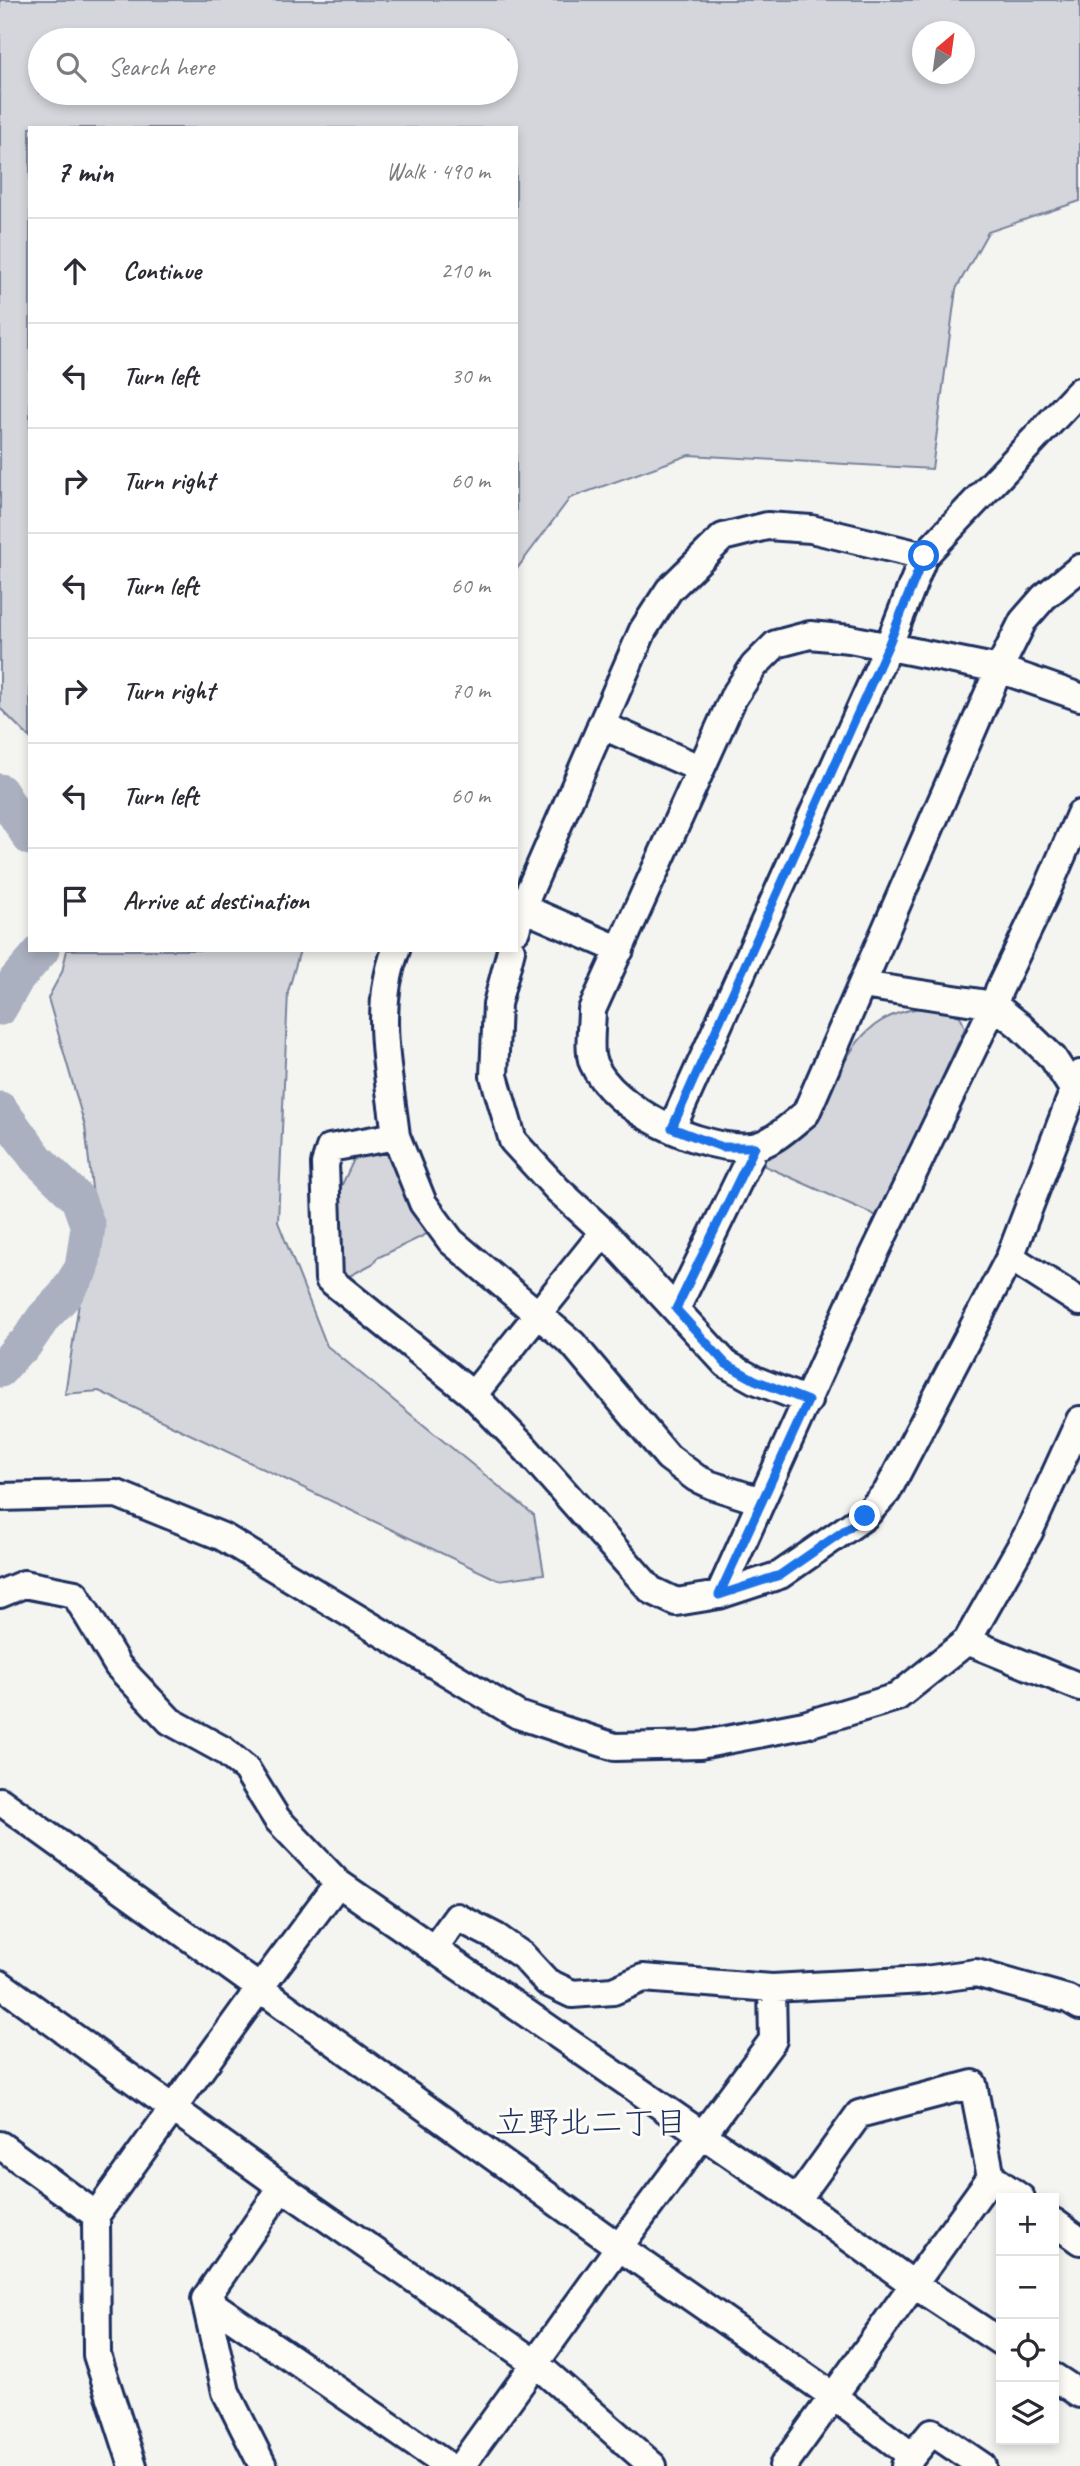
<!DOCTYPE html>
<html lang="en">
<head>
<meta charset="utf-8">
<style>
	:root { --surface:#fff; --page:#f7f7f7; --text:#2b2b33; --muted:#7c7c81; --line:#e1e1e2 }
	body { margin:0; font-family:Caveat,"Klee One",sans-serif; background:var(--page); color:var(--text) }
	.controls { position:absolute; right:21px; bottom:21px; display:grid; overflow:hidden; border-radius:0px; box-shadow:0 4px 10px #0003 }
	.controls button { width:63px; height:63px; display:grid; place-items:center; padding:0; border:0; border-bottom:2px solid var(--line); background:var(--surface); color:var(--text); font:35px sans-serif }
	.compass { position:absolute; left:912px; top:21px; width:63px; height:63px; border-radius:50%; background:var(--surface); box-shadow:0 4px 10px #0003; rotate:29deg }
	.stop { position:absolute; width:21px; height:21px; margin:-16px; border:5px solid #1a73e8; border-radius:50%; background:#fff }
	.stop.end { background:#1a73e8; border-color:#fff; box-shadow:0 2px 7px #0008 }
	.list { margin:0; padding:0; list-style:none }
	h2 { display:flex; justify-content:space-between; align-items:center; height:91px; margin:0; padding:0 28px; font-size:30px }
	h2 small { font-size:23px; font-weight:400; color:var(--muted) }
	.list li { display:grid; grid-template-columns:46px 1fr auto; gap:21px; align-items:center; box-sizing:border-box; height:105px; padding:0 28px; border-top:2px solid var(--line) }
	.list b { display:block; font-size:26px; white-space:nowrap }
	.list em { font-size:23px; font-style:normal; color:var(--muted) }
	.icon { flex:none; width:38px; height:38px; fill:none; stroke:currentColor; stroke-width:2; stroke-linecap:round; stroke-linejoin:round }
	.map { position:relative; flex:none; width:1080px; height:2466px; overflow:hidden }
	.search { position:absolute; background:var(--surface); box-shadow:0 4px 10px #0003; left:28px; top:28px; width:490px; height:77px; display:flex; align-items:center; gap:18px; box-sizing:border-box; padding:0 24px; border-radius:38px; color:var(--muted); font-size:26px }
	.panel { position:absolute; background:var(--surface); box-shadow:0 4px 10px #0003; left:28px; top:126px; width:490px; height:826px; border-radius:0px }
	.map>svg:first-child { display:block }
	.green { fill:#d4d6db; stroke:#78829c; stroke-width:2; fill-rule:evenodd }
	.lines { fill:none; stroke-linecap:round; stroke-linejoin:round }
	.river { stroke:#aab0bf; stroke-width:35 }
	.minor-casing { stroke:#1b2f5e; stroke-width:32 }
	.minor { stroke:#fdfcf7; stroke-width:26 }
	.route { stroke:#1a73e8; stroke-width:9 }
	.labels { text-anchor:middle; stroke-width:6; stroke-linejoin:round; paint-order:stroke }
	.neighbourhood-label { font-size:32px; fill:#1b2f5e; stroke:#fdfcf7 }
</style>
</head>
<body>
<div class="map">
<svg width="1080" height="2466" viewBox="0 0 1080 2466">
	<rect width="100%" height="100%" fill="#f4f4f1"/>
	<filter id="ink" filterUnits="userSpaceOnUse"><feTurbulence type="fractalNoise" baseFrequency=".0143" numOctaves="2"/><feDisplacementMap in="SourceGraphic" scale="14" xChannelSelector="R" yChannelSelector="G"/><feConvolveMatrix kernelMatrix="1 2 1 2 8 2 1 2 1" color-interpolation-filters="sRGB"/></filter>
	<g filter="url(#ink)">
		<!-- green -->
		<path class="green" d="M0 0H1080V201L988 232 956 289 932 469 689 455 570 498 516 570V128H30V738L0 708ZM922 32H964V74H922ZM506 40V93H40V40Z
			M67 950H300L288 992 278 1222 327 1346 534 1515 544 1574 498 1580 99 1391 65 1394 94 1206 85 1126 48 998 62 972Z
			M921 1008H934L960 1016 965 1028 879 1217 756 1162 758 1159C775 1153 792 1145 805 1132 814 1122 822 1108 828 1095 850 1050 865 1015 921 1008Z
			M387 1148 431 1232 377 1258 374 1263 344 1279 338 1274 339 1191 356 1155Z"/>
		<g class="lines">
			<!-- river -->
			<path class="river" d="M0 791 30 838
				M0 1008 16 980 42 950
				M0 1109 37 1159 78 1199 88 1227 82 1268 65 1295 44 1317 24 1346 19 1348 0 1370"/>
			<!-- minor casing -->
			<g class="minor-casing">
				<path id="minor" d="M1080 568 1044 597 1023 621 999 669 806 1113C791 1125 772 1144 752 1147 703 1152 613 1110 593 1063 588 1051 592 1023 592 1010L733 698 754 666 776 644 810 635 850 639 999 669 1080 697
					M601 725 701 769
					M516 905 620 950
					M516 930 522 908 643 630 669 590 723 537 767 526 811 529 924 556
					M396 950C373 1009 389 1075 396 1136L330 1148 325 1164 329 1279 473 1395 526 1449 651 1590 676 1602 719 1595 780 1575 865 1516 887 1492 1010 1257 1080 1074
					M511 950 497 1004 494 1076 513 1141 557 1189 604 1232 726 1364 755 1380 808 1401
					M862 985 994 1005 1019 1025 1053 1058 1073 1089
					M672 1128 888 647 924 556 1080 391
					M396 1136 423 1203 451 1241 573 1344 668 1457 696 1478 711 1485 761 1501
					M1010 1257 1080 1302
					M676 1309 755 1147
					M473 1395 604 1232
					M0 1497 117 1494 223 1537 518 1715 615 1747 700 1745 804 1725 897 1697 967 1641 1029 1532 1080 1420
					M0 1594 24 1584 75 1594 118 1666 170 1721 223 1750 246 1769 277 1819 338 1883 797 2200 913 2284 1001 2342
					M719 1595 853 1298 994 1005 999 990 1047 890 1080 814
					M967 1641 1080 1687
					M0 1801 619 2247 833 2396 912 2456 905 2466
					M434 1949 457 1917 496 1937 523 1956 547 1982 572 1994 613 1991 643 1978 772 1988 925 1980 976 1973 1068 1999 1080 2006
					M0 1984 282 2187 535 2363 653 2466
					M0 2145 96 2215 259 1989 338 1883
					M797 2200 859 2114 973 2084 991 2177 1021 2198
					M96 2215 97 2355 133 2466
					M1054 2222 1080 2241
					M205 2299 448 2466
					M1054 2377 1080 2394
					M912 2456 932 2432 982 2466
					M263 2466 226 2392 205 2299 282 2187
					M461 2466 619 2247 773 2040 772 1988
					M783 2466 991 2177"/>
			</g>
			<!-- minor -->
			<use href="#minor" class="minor"/>
		</g>
	</g>
	<g class="lines" filter="url(#ink)">
		<!-- route -->
		<path class="route" d="M865 1516 780 1575 719 1595 808 1401 755 1380 726 1364 676 1309 755 1147H722L672 1128 888 646 924 556"/>
	</g>
	<g class="labels">
		<!-- neighbourhood labels -->
		<g class="neighbourhood-label">
			<text x="591" y="2133">立野北二丁目</text>
		</g>
	</g>
</svg>
<div class="controls">
<button>+</button>
<button>−</button>
<button><svg class="icon" aria-label="locate" viewBox="0 0 24 24"><circle cx="12" cy="12" r="6"/><path d="M12 2v4M12 18v4M2 12h4M18 12h4"/></svg></button>
<button><svg class="icon" aria-label="layers" viewBox="0 0 24 24"><path d="M12 4l9 5-9 5-9-5zM3 14l9 5 9-5"/></svg></button>
</div>
<svg class="compass" viewBox="-18 -18 36 36"><path d="M0-13l5 13h-10z" fill="#e53935"/><path d="M0 13l5-13h-10z" fill="#7c7c81"/></svg>
<div class="stop" style="left:924px;top:556px"></div>
<div class="stop end" style="left:865px;top:1516px"></div>
<div class="search"><svg class="icon" aria-label="search" viewBox="0 0 24 24"><circle cx="10" cy="10" r="6"/><path d="M15 15l6 6"/></svg>Search here</div>
<section class="panel">
<h2>7 min<small>Walk · 490 m</small></h2>
<ul class="list">
<li><svg class="icon" aria-label="ahead" viewBox="0 0 24 24"><path d="M12 20V5M6 11l6-6 6 6"/></svg><div><b>Continue</b></div><em>210 m</em></li>
<li><svg class="icon" aria-label="left" viewBox="0 0 24 24"><path d="M17 20v-9H6M10 6l-5 5 5 5"/></svg><div><b>Turn left</b></div><em>30 m</em></li>
<li><svg class="icon" aria-label="right" viewBox="0 0 24 24"><path d="M7 20v-9h11M14 6l5 5-5 5"/></svg><div><b>Turn right</b></div><em>60 m</em></li>
<li><svg class="icon" aria-label="left" viewBox="0 0 24 24"><path d="M17 20v-9H6M10 6l-5 5 5 5"/></svg><div><b>Turn left</b></div><em>60 m</em></li>
<li><svg class="icon" aria-label="right" viewBox="0 0 24 24"><path d="M7 20v-9h11M14 6l5 5-5 5"/></svg><div><b>Turn right</b></div><em>70 m</em></li>
<li><svg class="icon" aria-label="left" viewBox="0 0 24 24"><path d="M17 20v-9H6M10 6l-5 5 5 5"/></svg><div><b>Turn left</b></div><em>60 m</em></li>
<li><svg class="icon" aria-label="arrive" viewBox="0 0 24 24"><path d="M6 21V4h12l-3 4 3 4H6"/></svg><div><b>Arrive at destination</b></div></li>
</ul>
</section>
</div>
</body>
</html>
